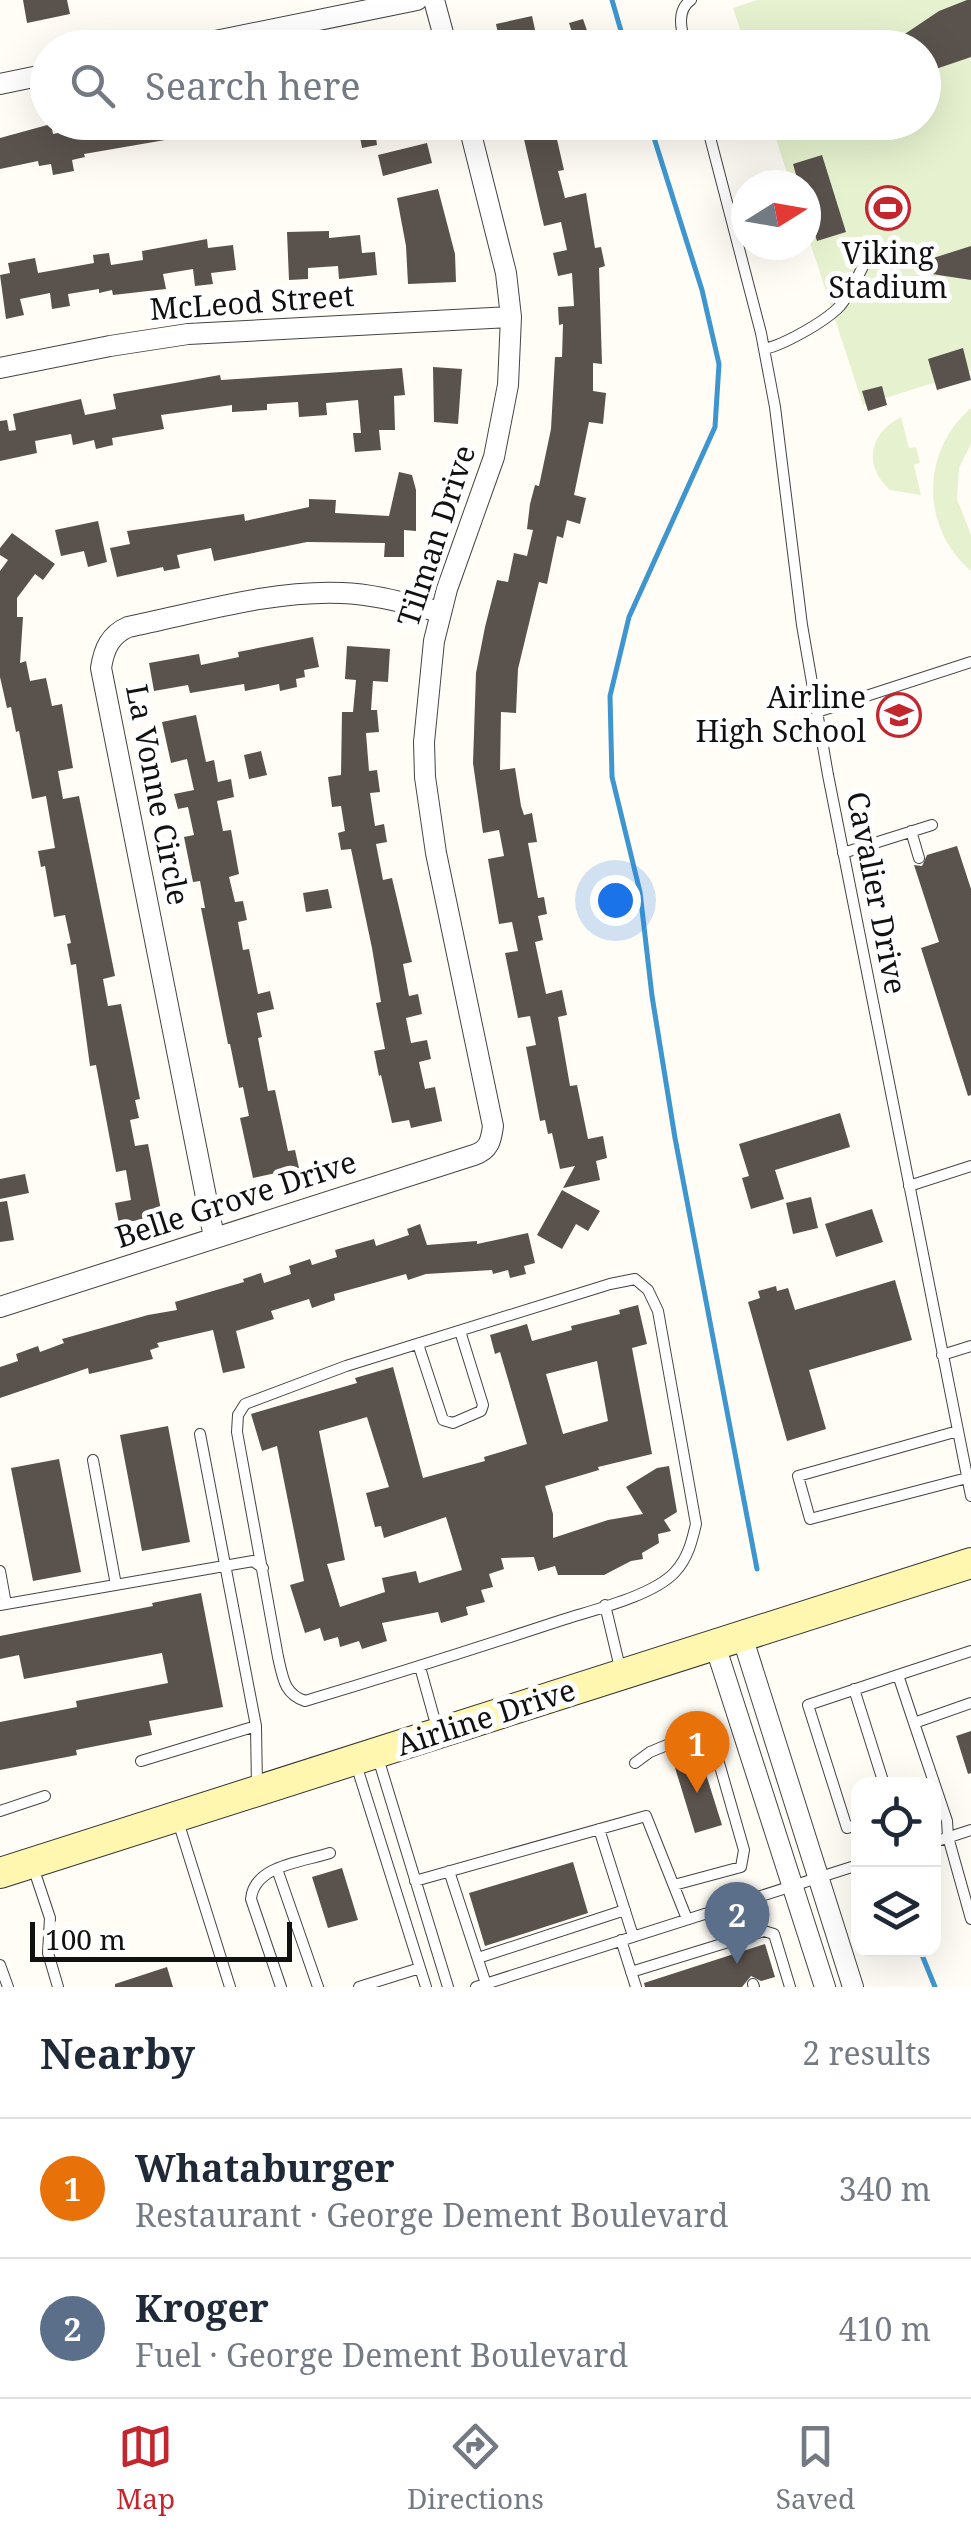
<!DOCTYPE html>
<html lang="en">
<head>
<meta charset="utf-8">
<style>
	:root { --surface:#fff; --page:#f2f2f3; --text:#1f2937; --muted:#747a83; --line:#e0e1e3; --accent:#c4262e }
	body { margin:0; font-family:"Noto Serif",serif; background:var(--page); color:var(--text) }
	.controls { position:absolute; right:30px; bottom:30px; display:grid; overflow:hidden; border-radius:20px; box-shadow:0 10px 40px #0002 }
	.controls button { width:90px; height:90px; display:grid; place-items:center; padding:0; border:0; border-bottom:2px solid var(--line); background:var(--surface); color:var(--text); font:50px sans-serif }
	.compass { position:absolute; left:731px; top:170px; width:90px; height:90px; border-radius:50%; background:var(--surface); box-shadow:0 10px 40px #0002; rotate:79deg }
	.scale { position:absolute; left:30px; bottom:25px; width:262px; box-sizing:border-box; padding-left:10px; border:5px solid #111; border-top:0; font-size:28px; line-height:35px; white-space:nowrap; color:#111; -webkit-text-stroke:8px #fff; paint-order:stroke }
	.you { position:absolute; left:615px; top:900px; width:35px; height:35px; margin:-25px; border:8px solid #fff; border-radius:50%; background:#1a73e8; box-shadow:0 0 0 15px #1a73e833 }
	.badge { display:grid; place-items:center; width:65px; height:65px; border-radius:50%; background:var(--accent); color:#fff; font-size:32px; font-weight:700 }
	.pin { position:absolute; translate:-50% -82px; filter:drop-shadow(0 2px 5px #0008) }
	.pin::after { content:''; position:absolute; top:52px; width:35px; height:30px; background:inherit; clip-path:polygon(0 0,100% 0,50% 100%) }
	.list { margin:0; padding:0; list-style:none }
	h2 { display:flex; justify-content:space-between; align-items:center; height:130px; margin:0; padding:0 40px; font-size:42px }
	h2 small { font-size:32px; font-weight:400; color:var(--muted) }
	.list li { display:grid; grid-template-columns:65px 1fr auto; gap:30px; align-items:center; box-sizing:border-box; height:140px; padding:0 40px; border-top:2px solid var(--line) }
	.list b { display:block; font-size:38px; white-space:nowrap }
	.list p { margin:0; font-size:32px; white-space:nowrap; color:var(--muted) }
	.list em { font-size:32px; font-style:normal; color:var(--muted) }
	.icon { flex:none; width:55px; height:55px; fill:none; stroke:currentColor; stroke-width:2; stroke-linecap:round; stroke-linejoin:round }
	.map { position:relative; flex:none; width:971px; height:1987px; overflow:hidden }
	.search { position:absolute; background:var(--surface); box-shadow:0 10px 40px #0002; left:30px; right:30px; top:30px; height:110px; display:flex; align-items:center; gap:25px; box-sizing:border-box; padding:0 35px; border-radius:55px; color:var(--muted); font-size:38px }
	.sheet { height:410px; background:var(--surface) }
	nav { display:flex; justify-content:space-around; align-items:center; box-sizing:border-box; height:140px; border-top:2px solid var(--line); background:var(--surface); font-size:28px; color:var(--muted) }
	nav a { display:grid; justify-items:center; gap:5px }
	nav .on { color:var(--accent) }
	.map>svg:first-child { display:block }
	.pitch { fill:#e6f2cf }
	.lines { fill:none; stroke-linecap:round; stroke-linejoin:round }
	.stream { stroke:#3f96cf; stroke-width:5 }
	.building { fill:#5a524d; fill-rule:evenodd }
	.service-casing { stroke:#444; stroke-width:12 }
	.minor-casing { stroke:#444; stroke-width:22 }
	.secondary-casing { stroke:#333; stroke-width:32 }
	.service { stroke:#fff; stroke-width:10 }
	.minor { stroke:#fff; stroke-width:20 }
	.secondary { stroke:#fff6b0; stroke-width:30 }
	.labels { text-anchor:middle; stroke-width:10; stroke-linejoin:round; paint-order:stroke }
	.poi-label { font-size:30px; fill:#111; stroke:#fff }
	.street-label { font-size:30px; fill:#111; stroke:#fff }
</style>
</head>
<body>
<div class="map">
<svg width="971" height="1987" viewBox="0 0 971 1987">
	<rect width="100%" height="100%" fill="#fffdf5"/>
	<!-- pitch -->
	<path class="pitch" d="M757 0H971V371L863 405 806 230V185H791L771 123 924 122V48L746 47 733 8Z
		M971 408V444L959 468 957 499 971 535V571C920 528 921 451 971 408Z
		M901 417 909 448 916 447 920 463 914 465 921 495 890 490C862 465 870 433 901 417Z"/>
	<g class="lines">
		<!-- stream -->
		<path class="stream" d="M612 0 626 48
			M649 122 702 290 719 364 715 427 629 617 610 696 612 777 640 892 652 996 675 1138 757 1569
			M920 1950 935 1987"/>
	</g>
	<!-- building -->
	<path class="building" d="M23 0H67L70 14 27 23Z
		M967 0H971V57L924 73V48H884L939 11Z
		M532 16 539 48H501L496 24Z
		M583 19 592 45 577 48 569 23Z
		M93 122H228L229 129 84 154 85 157 72 160 74 171 53 175 51 164 39 166 38 161 0 169V138L51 124 53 134 94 126Z
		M229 122H254L256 134 232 139Z
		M520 122H553L564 170 558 171 565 198 586 193 595 248 601 247 605 266 599 268 602 364 593 363V391L606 393 603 424 589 422 574 495 586 498 580 524 567 520 563 538 557 536 547 584 539 582 518 669 516 713 501 712 500 770 515 768 521 806 524 815 532 813 537 842 528 843 538 898 544 897 547 914 538 916 543 940 535 942 546 994 562 990 567 1015 558 1017 570 1086 577 1085 588 1139 603 1136 607 1158 596 1161 600 1180 563 1188 575 1166 560 1169 552 1133 548 1134 545 1120 540 1121 526 1047 536 1045 530 1016 518 1018 505 953 518 951 512 922 499 924 488 859 504 856 499 830 483 833 473 763 476 673 485 627 497 580 508 582 514 553 527 556 533 530 527 529 530 504 535 485 539 486 551 429 555 357H562L563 324 559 325 558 307 574 306 572 273 558 276 553 253 567 250 561 222 544 226Z
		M374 123 377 145 362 148 358 126Z
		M427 143 432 163 383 176 378 155Z
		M822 155 846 232 817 241 806 206V185H799L793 164Z
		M438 189 455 254 456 282 408 284 406 246 397 198Z
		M329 231V238L360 235 362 253 375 252 377 275 339 279 338 266 308 268V279L289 280 287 232Z
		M207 239 208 248 233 245 236 270 211 273 213 284 195 286 193 269 163 274 166 289 113 295 112 290 99 293V289L68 294 70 306 52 309 50 293 20 299 24 315 6 319 0 275 10 273 8 263 35 258 38 273 94 263 93 255 109 253 111 265 143 260 142 251Z
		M971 246V280L932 274 927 260Z
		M963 348 971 380 937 390 928 359Z
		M433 367 462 369 458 424 434 422Z
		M402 368 405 395 394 396 395 430H379L381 450 355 452 353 433H361L358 400 326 403 327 415 299 417 298 402 267 404V410L232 412V405L161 415 164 429 112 438 113 445 96 449 94 440 73 445 71 434 35 441 37 453 0 461V421L7 420 9 431 16 430 13 414 81 399 85 415 116 409 113 394 220 375 221 380Z
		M882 386 887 405 868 411 862 391Z
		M399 472 412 475 416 490V531L404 530V557H384L385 543 307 542 214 561 211 548 177 555 180 568 164 571 163 567 117 577 110 548 130 544 127 531 244 514 245 521 309 507V499L336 500 335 513 389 516Z
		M98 521 107 562 88 567 84 551 61 556 55 530Z
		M12 533 55 564 43 580 35 574 17 598V617H23L20 663 26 661 30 681 46 678 52 706 62 704 73 768 58 771 63 799 79 796 115 976 103 979 108 1006 121 1004 140 1099 135 1100 139 1118 130 1120 135 1146 148 1144 162 1215 119 1224 115 1203 131 1200 126 1170 116 1172 96 1065 90 1066 76 964 71 965 67 944 71 943 65 915 54 917 45 866 41 867 38 851 55 848 46 796 32 799 19 731 16 732 11 707 7 708 0 677V571L8 560 0 555V548Z
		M313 637 319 667 304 670 305 677 296 679 297 687 280 691 279 684 245 691 244 684 190 693 188 685 154 691 149 663 199 654 201 665 239 657 238 652Z
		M347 646 390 649 388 682 373 681 371 710H377L379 732 366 733 369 771 377 770 380 792 370 793 375 826 384 824 387 842 376 844 383 880 392 878 412 962 403 964 409 996 418 994 422 1014 406 1018 411 1043 427 1040 431 1059 419 1062 425 1089 435 1087 442 1121 411 1128 409 1120 392 1123 381 1075 379 1076 374 1051 385 1049 376 1003 381 1002 372 948 351 849 341 850 338 833 345 831 341 806 332 807 328 777 341 775 342 712H353L356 680 345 679Z
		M196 715 206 762 214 760 218 782 231 779 234 797 217 801 223 831 231 830 239 874 229 877 235 902 243 901 247 920 238 922 243 950 249 949 258 994 270 991 274 1009 257 1013 262 1037 258 1038 268 1091 275 1090 288 1151 295 1150 299 1168 253 1178 240 1118 249 1116 243 1087 239 1088 230 1044H228L201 908H205L200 881 193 882 184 837 194 835 188 807 178 809 174 794 194 790 187 759 171 763 162 722Z
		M261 751 267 775 249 779 244 755Z
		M957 846 971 889V1095L968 1096 921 948 939 942 914 865 922 866 927 855Z
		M328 889 332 908 306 912 303 893Z
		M840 1113 850 1147 775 1170 784 1199 751 1209 742 1178 749 1176 739 1144Z
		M25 1174 29 1193 0 1199V1179Z
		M562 1190 600 1211 588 1231 576 1224 562 1249 537 1235Z
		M811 1197 818 1228 793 1234 786 1203Z
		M7 1201 14 1240 0 1242V1202Z
		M872 1209 883 1242 836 1257 825 1224Z
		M420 1224 427 1245 477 1241V1244L528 1233 535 1263 524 1266 526 1274 510 1278 508 1270 493 1274 492 1270 426 1274 408 1280 406 1274 334 1294 335 1300 312 1308 309 1299 271 1311 274 1319 236 1331 245 1368 223 1373 213 1330 157 1343 159 1347 150 1350 153 1359 89 1374 88 1368 0 1398V1367L18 1361 16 1354 38 1346 40 1352 64 1343 62 1339 148 1315 177 1310 175 1302 244 1282 243 1279 261 1273 264 1283 291 1274 289 1266 310 1259 312 1265 337 1257 335 1250 374 1239 376 1246 409 1235 407 1229Z
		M895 1280 912 1340 809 1370 826 1429 787 1441 748 1302 760 1298 758 1291 776 1286 777 1291 788 1288 795 1310Z
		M638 1305 647 1344 632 1348 652 1454 598 1467 599 1470 545 1486 553 1514V1538L608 1520 643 1514 626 1487 657 1468 669 1466 677 1512 664 1520 671 1531 658 1534 659 1543 642 1553 643 1559 631 1561 604 1575H558L555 1566 538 1571 534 1557 501 1558 504 1569 489 1574 493 1587 481 1590 485 1602 466 1607 468 1615 441 1623 438 1612 382 1623 387 1641 362 1649 359 1641 340 1647 338 1637 324 1641 320 1628 305 1633 290 1585 304 1581 277 1446 262 1451 251 1414 357 1383 355 1378 393 1367 423 1478 485 1461 484 1457 527 1444 500 1352 495 1354 490 1335 527 1324 532 1341 572 1330 571 1326 620 1314 619 1310ZM597 1361 608 1421 563 1434 546 1374ZM367 1417 389 1487 366 1493 375 1527 381 1526 384 1538 446 1517 462 1570 419 1583 416 1571 382 1578 385 1592 340 1607 327 1564 345 1560 319 1431Z
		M168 1426 190 1542 142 1551 120 1435Z
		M59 1459 81 1572 33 1581 11 1468Z
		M201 1593 223 1707 149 1721 152 1735 76 1750 77 1755 0 1770V1722L77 1707 76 1701 168 1683 162 1653 24 1679 19 1655 0 1659V1636L153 1606 152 1603Z
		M971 1731V1773L968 1774 956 1736Z
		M699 1752 722 1825 695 1833 673 1761Z
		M573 1862 588 1913 485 1946 469 1893Z
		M342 1868 358 1920 328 1928 312 1877Z
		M765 1944 775 1977 761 1981 751 1976 742 1987H645L644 1983Z
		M167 1967 173 1987H115V1984Z"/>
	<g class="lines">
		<!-- service casing -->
		<g class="service-casing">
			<path id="service" d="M686 48C682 32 675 11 691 0
				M706 122 761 333 775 407 802 625 828 775 971 1496
				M764 349C784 345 826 321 840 306 851 293 859 273 868 257
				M817 712 971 662
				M911 831 919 858
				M843 853 932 825
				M909 1186 971 1166
				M635 1279 648 1290 658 1311 696 1524C692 1541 688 1558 675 1572 653 1596 593 1610 562 1620 477 1648 392 1675 305 1701 284 1694 283 1678 278 1657L237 1432 238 1415 245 1404 346 1366 610 1284Z
				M418 1344 443 1420 453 1423 481 1411 483 1405 460 1331
				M942 1355 971 1346
				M958 1431 798 1476 810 1519 967 1478
				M200 1434 256 1726 257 1788
				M93 1460 116 1585
				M0 1571 6 1604
				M0 1605 253 1561 263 1568
				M605 1605 621 1672
				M420 1667 437 1728
				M854 1689 884 1784
				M971 1703 914 1723 947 1821 948 1837 971 1919
				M914 1723 898 1675 971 1651
				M378 1758 448 1987
				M141 1761 256 1726
				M355 1761 426 1987
				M635 1763 650 1752 694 1734 715 1749 744 1850 741 1867 674 1885
				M0 1811 45 1796
				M177 1818 230 1987
				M858 1824 847 1828 808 1705 898 1675
				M599 1829 633 1936
				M934 1842 971 1830
				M32 1864 50 1918 48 1953 58 1987
				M277 1869 318 1987
				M449 1871 486 1984
				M415 1881 646 1816 687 1919
				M621 1940 636 1987
				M478 1958 625 1910
				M0 1965 8 1987
				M631 1972 764 1931 774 1934 790 1987
				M753 1984 754 1987
				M281 1987 251 1899C254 1865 303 1862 330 1853
				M359 1987 420 1968
				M476 1987 858 1865"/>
		</g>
		<!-- minor casing -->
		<g class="minor-casing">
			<path id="minor" d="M434 0 447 48
				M181 48 417 0
				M0 84 48 74
				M0 368 110 346 188 334 511 317
				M214 1237 101 668C104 649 110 635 128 627 197 613 271 590 342 593 375 594 408 604 441 612
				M0 1307 474 1155C489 1150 491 1141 493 1126L436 853 425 777 424 742 434 641 447 589 494 457 508 385 511 317 506 273 468 122
				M742 1636 853 1987
				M715 1645 825 1987"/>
		</g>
		<!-- secondary casing -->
		<g class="secondary-casing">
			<path id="secondary" d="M0 1873 971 1563"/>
		</g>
		<!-- service -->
		<use href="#service" class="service"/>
		<!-- minor -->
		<use href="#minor" class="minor"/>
		<!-- secondary -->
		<use href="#secondary" class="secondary"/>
	</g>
	<!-- icons -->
	<defs>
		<g id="stadium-ring" transform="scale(2.25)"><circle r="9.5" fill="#fff" stroke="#c4262e" stroke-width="1.5"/><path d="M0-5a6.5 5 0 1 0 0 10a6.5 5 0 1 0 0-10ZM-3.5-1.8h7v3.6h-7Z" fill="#c4262e"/></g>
		<g id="school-ring" transform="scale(2.25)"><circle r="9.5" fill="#fff" stroke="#c4262e" stroke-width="1.5"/><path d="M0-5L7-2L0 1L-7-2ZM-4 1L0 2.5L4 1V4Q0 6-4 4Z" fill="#c4262e"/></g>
	</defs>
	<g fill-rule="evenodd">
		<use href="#stadium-ring" x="888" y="208"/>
		<use href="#school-ring" x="899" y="715"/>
	</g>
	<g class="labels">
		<!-- poi labels -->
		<g class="poi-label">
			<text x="888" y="264">Viking<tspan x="888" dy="34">Stadium</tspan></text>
			<text x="866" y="708" text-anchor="end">Airline<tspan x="866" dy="34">High School</tspan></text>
		</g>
		<!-- street labels -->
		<g class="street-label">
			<text transform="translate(252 303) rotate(-4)" y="10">McLeod Street</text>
			<text transform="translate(437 536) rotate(-72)" y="10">Tilman Drive</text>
			<text transform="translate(157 795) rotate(79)" y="10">La Vonne Circle</text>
			<text transform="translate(876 893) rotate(79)" y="10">Cavalier Drive</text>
			<text transform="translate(236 1200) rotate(-18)" y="10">Belle Grove Drive</text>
			<text transform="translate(486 1718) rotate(-18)" y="10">Airline Drive</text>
		</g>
	</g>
</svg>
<div class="controls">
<button><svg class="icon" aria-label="locate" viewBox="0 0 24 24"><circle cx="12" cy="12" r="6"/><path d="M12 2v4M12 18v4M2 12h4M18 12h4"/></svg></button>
<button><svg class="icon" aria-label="layers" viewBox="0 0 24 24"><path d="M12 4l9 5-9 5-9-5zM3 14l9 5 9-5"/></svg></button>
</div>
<svg class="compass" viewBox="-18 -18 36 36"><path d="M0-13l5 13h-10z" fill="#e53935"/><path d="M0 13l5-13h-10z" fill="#747a83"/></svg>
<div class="scale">100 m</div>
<div class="you"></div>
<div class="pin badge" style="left:697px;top:1793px;background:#e8710a">1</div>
<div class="pin badge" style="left:737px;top:1964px;background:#5c6f8a">2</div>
<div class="search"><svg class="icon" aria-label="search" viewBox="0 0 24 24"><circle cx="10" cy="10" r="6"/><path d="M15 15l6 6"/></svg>Search here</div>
</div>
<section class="sheet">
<h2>Nearby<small>2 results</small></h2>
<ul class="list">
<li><span class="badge" style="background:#e8710a">1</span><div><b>Whataburger</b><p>Restaurant · George Dement Boulevard</p></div><em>340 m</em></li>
<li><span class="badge" style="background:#5c6f8a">2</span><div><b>Kroger</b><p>Fuel · George Dement Boulevard</p></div><em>410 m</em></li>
</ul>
</section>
<nav>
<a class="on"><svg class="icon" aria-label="map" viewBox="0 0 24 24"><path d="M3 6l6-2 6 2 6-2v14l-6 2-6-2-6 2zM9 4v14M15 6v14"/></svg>Map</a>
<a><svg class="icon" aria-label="directions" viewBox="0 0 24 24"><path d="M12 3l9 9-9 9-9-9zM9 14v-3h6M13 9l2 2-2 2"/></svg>Directions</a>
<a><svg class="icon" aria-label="saved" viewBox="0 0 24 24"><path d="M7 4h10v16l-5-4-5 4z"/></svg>Saved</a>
</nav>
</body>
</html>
